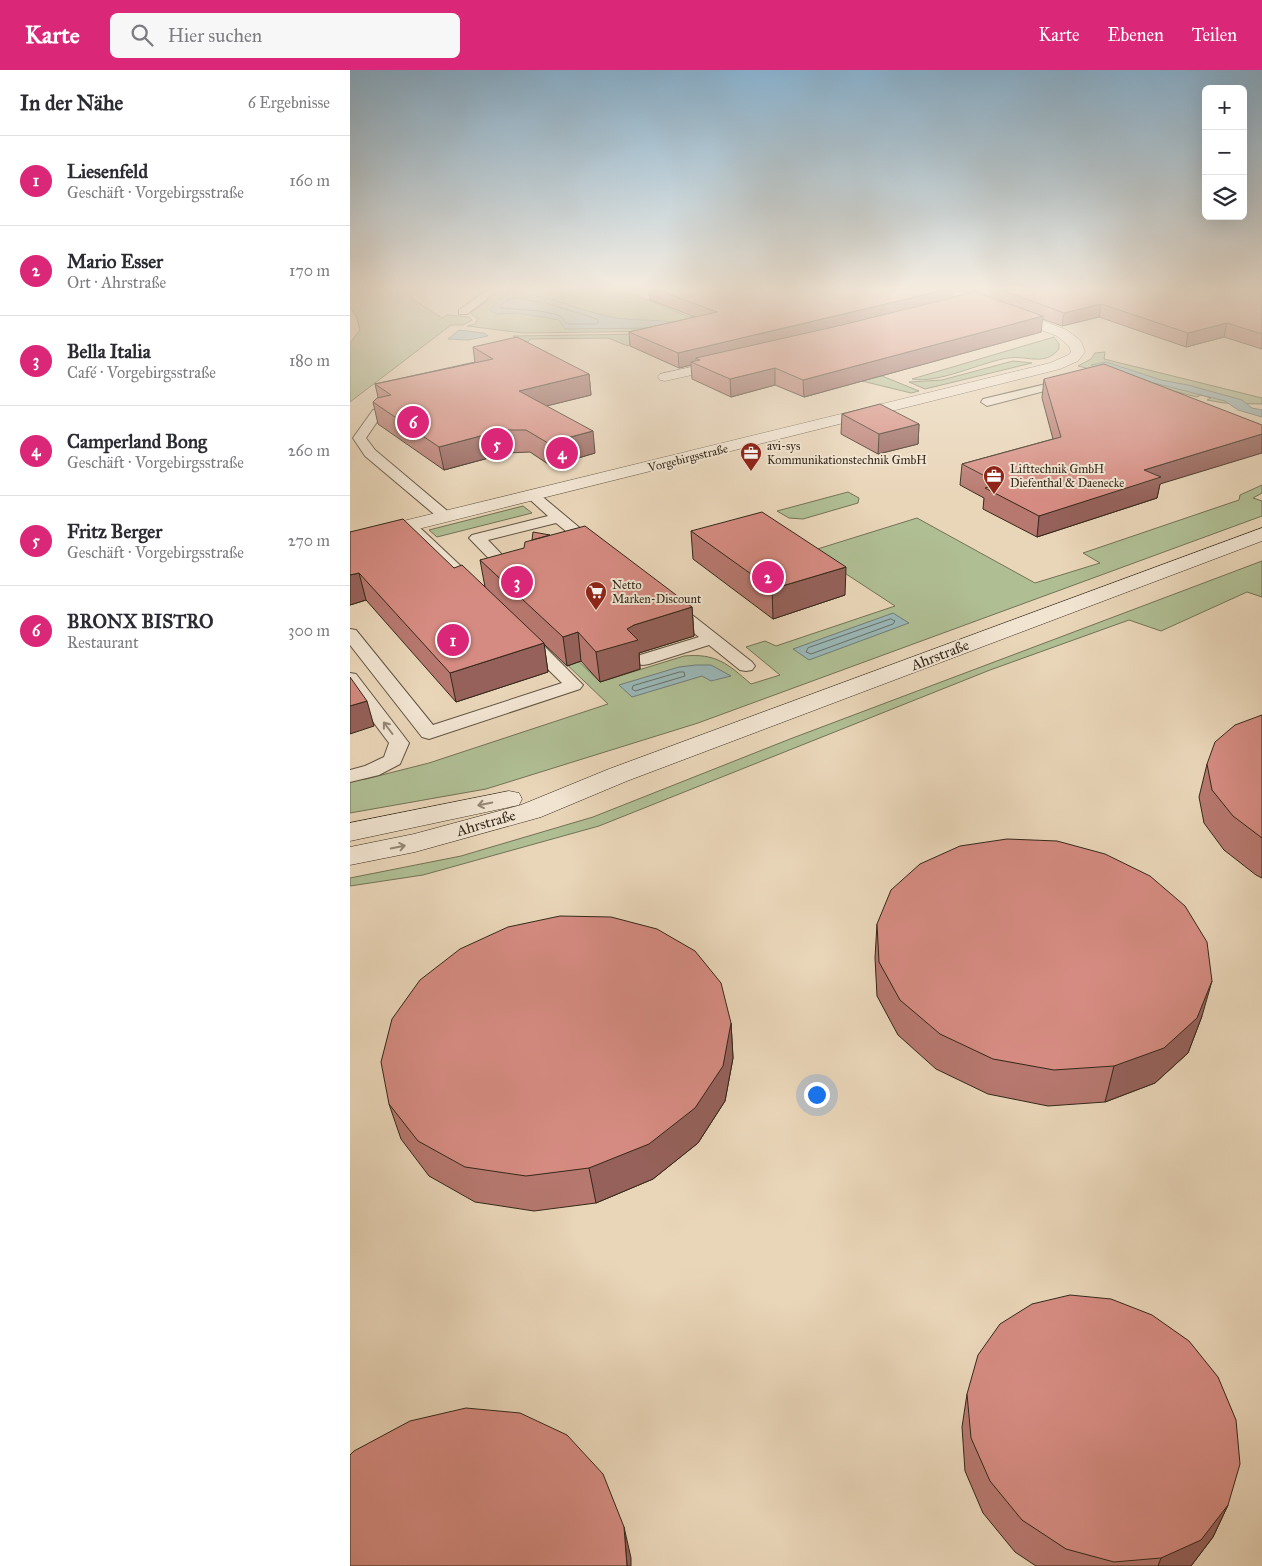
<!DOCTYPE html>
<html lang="de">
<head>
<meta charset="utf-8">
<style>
	:root { --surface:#fff; --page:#f7f7f7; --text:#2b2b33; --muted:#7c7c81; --line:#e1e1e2; --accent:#db2777 }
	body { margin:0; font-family:"IM FELL Great Primer",serif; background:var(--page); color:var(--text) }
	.controls { position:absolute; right:15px; top:15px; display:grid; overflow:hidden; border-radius:8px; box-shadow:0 5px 20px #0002 }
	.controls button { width:45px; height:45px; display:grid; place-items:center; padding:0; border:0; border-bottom:1px solid var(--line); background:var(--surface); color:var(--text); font:25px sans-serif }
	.you { position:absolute; left:466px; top:1024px; width:18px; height:18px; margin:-12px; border:4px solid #fff; border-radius:50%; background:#1a73e8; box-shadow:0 0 0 8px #1a73e833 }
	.badge { display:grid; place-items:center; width:32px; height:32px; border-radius:50%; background:var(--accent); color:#fff; font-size:16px; font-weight:700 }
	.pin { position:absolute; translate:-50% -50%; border:2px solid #fff; box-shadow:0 1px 5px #0006 }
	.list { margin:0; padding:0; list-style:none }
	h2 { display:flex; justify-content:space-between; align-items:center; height:65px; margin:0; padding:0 20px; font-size:21px }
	h2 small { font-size:16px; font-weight:400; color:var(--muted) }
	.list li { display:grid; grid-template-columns:32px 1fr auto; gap:15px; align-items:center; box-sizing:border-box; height:90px; padding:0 20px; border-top:1px solid var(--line) }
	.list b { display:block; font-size:19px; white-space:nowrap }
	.list p { margin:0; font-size:16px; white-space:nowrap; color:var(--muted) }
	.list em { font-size:16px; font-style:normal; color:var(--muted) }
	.icon { flex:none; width:28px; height:28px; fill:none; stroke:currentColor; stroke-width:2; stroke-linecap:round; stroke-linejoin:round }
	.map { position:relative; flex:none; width:912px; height:1496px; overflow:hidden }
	header { display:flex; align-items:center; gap:30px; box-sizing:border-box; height:70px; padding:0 25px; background:var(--accent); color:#fff }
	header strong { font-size:24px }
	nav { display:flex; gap:28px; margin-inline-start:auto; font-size:18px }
	.search { width:350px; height:45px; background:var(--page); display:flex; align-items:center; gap:12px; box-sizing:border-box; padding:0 18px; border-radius:8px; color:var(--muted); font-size:19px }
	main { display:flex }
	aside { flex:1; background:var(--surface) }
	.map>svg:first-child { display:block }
	.green { fill:#b0be94; stroke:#727356 }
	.water { fill:#9ab7b7; stroke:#717e78 }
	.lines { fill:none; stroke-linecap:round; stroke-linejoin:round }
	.shore { stroke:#667068; stroke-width:1 }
	.service-casing { stroke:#605341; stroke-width:2 }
	.minor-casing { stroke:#605341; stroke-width:1 }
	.secondary-casing { stroke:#332819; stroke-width:1 }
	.service { fill:#f1e4d1; fill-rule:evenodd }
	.minor { fill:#f1e4d1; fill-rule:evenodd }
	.secondary { fill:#f1e4d1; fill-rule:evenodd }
	.wall { fill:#b7786f; stroke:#332819 }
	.shaded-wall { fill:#95615a; stroke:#332819 }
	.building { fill:#d58b81; stroke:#332819 }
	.oneway { stroke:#928675 }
	.labels { text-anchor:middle; stroke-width:4; stroke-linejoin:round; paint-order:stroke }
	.far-poi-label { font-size:12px; fill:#332819; stroke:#f1e4d1; text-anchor:start }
	.far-street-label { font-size:12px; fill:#332819; stroke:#f1e4d1 }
	.street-label { font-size:15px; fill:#332819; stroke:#f1e4d1 }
</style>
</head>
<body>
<header>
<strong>Karte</strong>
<div class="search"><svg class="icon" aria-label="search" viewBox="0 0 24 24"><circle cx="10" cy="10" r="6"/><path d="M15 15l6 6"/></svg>Hier suchen</div>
<nav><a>Karte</a><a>Ebenen</a><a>Teilen</a></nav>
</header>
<main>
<aside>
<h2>In der Nähe<small>6 Ergebnisse</small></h2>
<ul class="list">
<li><span class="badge">1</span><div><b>Liesenfeld</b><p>Geschäft · Vorgebirgsstraße</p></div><em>160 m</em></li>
<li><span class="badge">2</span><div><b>Mario Esser</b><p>Ort · Ahrstraße</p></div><em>170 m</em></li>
<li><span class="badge">3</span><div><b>Bella Italia</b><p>Café · Vorgebirgsstraße</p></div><em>180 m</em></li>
<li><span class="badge">4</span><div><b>Camperland Bong</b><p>Geschäft · Vorgebirgsstraße</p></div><em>260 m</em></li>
<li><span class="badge">5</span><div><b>Fritz Berger</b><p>Geschäft · Vorgebirgsstraße</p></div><em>270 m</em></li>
<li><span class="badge">6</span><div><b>BRONX BISTRO</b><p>Restaurant</p></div><em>300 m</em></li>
</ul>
</aside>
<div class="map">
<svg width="912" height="1496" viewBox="0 0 912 1496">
	<rect width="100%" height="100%" fill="#e9d5b8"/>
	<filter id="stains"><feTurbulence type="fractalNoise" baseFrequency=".004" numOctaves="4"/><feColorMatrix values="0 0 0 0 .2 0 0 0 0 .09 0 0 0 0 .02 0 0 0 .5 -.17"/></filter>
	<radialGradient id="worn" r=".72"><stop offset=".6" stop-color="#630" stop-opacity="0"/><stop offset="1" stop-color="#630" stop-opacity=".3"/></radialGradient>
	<!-- green -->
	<path class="green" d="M0 220H60L61 228 92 248 97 245 119 247 122 250 113 255H101L0 332V273L10 260 7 248 0 237Z
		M153 220C169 220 187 223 201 220H273L339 247 432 226 312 261 173 263 117 256 125 254 128 249 120 243Z
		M297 264 278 276 258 268 180 269 178 272 163 266Z
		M704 267 709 274V279C694 297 678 285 658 288 631 292 589 314 562 309Z
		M755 282 754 289 912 328V334L874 333 857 330 861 328 851 325 847 327 728 296 741 289 745 283Z
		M418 288 532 306 569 321 561 323Z
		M663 291 682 293 575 319 559 312 592 310Z
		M912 415V423L903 428 912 431V446L348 653 136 719 0 743V711L16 709 79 693 258 634 136 517 149 514 250 612 334 586C366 583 378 594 401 614L430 605 396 577 415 571 426 576 545 536 461 481 567 448 685 513 750 493 733 483 889 430 890 425Z
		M498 422 509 428 508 433 453 449 439 448 427 441Z
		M173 436 182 443 87 467 79 460Z
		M912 491V527L897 522 811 561 779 550 640 600 249 756 73 805 0 816V808L111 786 243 747 440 669Z"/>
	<!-- water -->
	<path class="water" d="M164 223C197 224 228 240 261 247 280 251 302 249 322 252L319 258 215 259 209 250 168 243 147 244 139 240 155 225Z
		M109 260 134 263 138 266 118 270 98 269Z
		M756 292 811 310 838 315 892 330 902 338 912 340V347L888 340 875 331 745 298 741 295Z
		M543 543 559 553 459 590 443 579Z
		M346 595H361L381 606 361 611 352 606 282 627 269 615 329 597Z"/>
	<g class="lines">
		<!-- shore -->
		<path class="shore" d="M164 228 196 233 247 249 249 252 246 254H218L209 245 190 241 151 238V235L157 230Z
			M541 549 545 551 543 554 461 584 456 582 458 578Z
			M330 602H334L335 606 285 621 282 619 283 616Z"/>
		<!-- service casing -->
		<g class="service-casing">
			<path id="service" d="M137 220H148L117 244H109V240Z
				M721 308 727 311 725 313 637 336 631 332 633 329Z
				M27 339 33 343 16 368 25 380 101 444 103 447 101 450H91L15 386 3 368 23 340Z
				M183 422 188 423 249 474 252 477 249 480H239L206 453 138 470 160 493H173L175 496 173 499C165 501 159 503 151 501L119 468 122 465 198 446 176 426 178 423Z
				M60 452 65 453 131 515 133 518 131 521H119L55 459 53 456 55 453Z
				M321 532 327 533 402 592 405 596 402 600 396 601 390 600 359 575 299 594 293 595 287 594 284 590 287 586 349 567 315 541 313 537 315 533Z
				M0 559 6 560 83 655 212 613 170 572 167 568 170 564 176 563 182 564 233 615 230 619 79 669 72 667 0 575Z
				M0 603 6 604 59 673 50 694 29 705 0 712V700L15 696 34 687 39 673 0 621Z"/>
		</g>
		<!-- minor casing -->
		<g class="minor-casing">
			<path id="minor" d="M582 220H601L640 231 717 260 731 271 735 282 728 291 710 299 0 476V464L700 293 718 285 721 282 719 276 707 266 630 237 584 223Z
				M377 289 382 290 384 293 382 296 315 311 310 310 308 307 310 304Z"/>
		</g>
		<!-- secondary casing -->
		<g class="secondary-casing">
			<path id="secondary" d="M912 458V471L277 711 191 747 65 782 0 795V777L64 764 171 735 259 699Z
				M159 721 169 723 172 729 169 735 0 771V753Z"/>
		</g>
		<!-- service -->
		<use href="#service" class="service"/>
		<!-- minor -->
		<use href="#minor" class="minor"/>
		<!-- secondary -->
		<use href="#secondary" class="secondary"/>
	</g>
	<!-- wall -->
	<path class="wall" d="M299 220H604L603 227 619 223 608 220H906L912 222V279L874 267 836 277 749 247 712 256 692 249 691 262 454 327 425 315 381 327 342 309 341 295 329 298 280 276 279 262 345 247 300 230Z
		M123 277 239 304 241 325 196 336 245 383 201 396 180 382 157 383 94 400 28 354 23 332 28 327 25 314 125 292Z
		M694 309 810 414 807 428 687 467 633 439 634 428 610 415 612 394 703 369 692 328Z
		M492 344 569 354 568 374 528 384 491 364Z
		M341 461 495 525 423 549 343 489Z
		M0 462 104 498 135 517 130 490 342 537 344 566 289 583 290 599 250 612 231 591 217 596 194 574 198 602 106 632 16 530 0 535Z
		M912 645V808L906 805 874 780 854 753 849 727 857 694Z
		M527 854 852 946 838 983 805 1013 755 1032 698 1036 638 1024 586 999 548 965 527 926 525 888Z
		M381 953 383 988 375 1031 348 1073 303 1109 246 1133 184 1141 125 1132 79 1106 51 1069 39 1034Z
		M617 1324 878 1435 863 1467 841 1496H686L665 1482 633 1443 615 1401 612 1357Z"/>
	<!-- shaded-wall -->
	<path class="shaded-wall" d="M595 220H604L603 231 350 290 346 288V293L341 292V295L329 298 328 283Z
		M751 234 749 247 712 256 714 243Z
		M693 246 691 262 454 327 453 310Z
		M877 253 874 267 836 277 838 263Z
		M425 298V315L381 327 380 309Z
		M239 304 241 325 172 342 169 321Z
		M569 354 568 374 528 384 529 364Z
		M153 360 157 383 94 400 89 377Z
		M243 361 245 383 201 396 198 373Z
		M912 364V383L810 414 807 428 687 467 689 446 794 400Z
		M496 497 495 525 423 549 422 519Z
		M9 503 16 530 0 535V505Z
		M342 537 344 566 289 583 290 599 250 612 246 582 277 559 284 555Z
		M228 562 231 591 217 596 213 567Z
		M194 573 198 602 106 632 100 603Z
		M17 631 24 656 0 664V636Z
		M862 911 852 946 838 983 805 1013 755 1032 764 996Z
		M381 953 383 988 375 1031 348 1073 303 1109 246 1133 239 1098Z
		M878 1435 863 1467 841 1496H808L811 1488Z
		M274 1457 281 1488V1496H277Z"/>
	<!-- building -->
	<path class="building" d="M308 220H595L328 283 279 262 367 242Z
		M652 220H906L912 222V264L877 253 838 263 751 234 714 243Z
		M625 222 693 246 453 310 425 298 380 309 341 292 350 290 346 288 492 255Z
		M167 267 239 304 169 321 243 361 198 373 176 360H153L89 377 23 332 27 328 41 325 25 314 143 289 123 277Z
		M754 294 912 355V364L794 400 811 407 689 446 635 418 650 414 612 394 711 367 694 309Z
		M530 334 569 354 529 364 492 344Z
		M412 442 496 497 422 519 341 461Z
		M53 449 104 498 112 495 194 573 100 603 9 503 0 505V462Z
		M235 456 342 537 284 555 277 559 288 570 246 582 228 562 213 567 130 490 174 478 175 472Z
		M183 462 200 465 182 470Z
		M0 607 17 631 0 636Z
		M912 645V768L883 746 862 720 857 694 865 672 885 655Z
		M657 769 707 771 755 784 800 806 835 836 857 872 862 911 847 948 814 978 764 996 704 1000 643 989 590 964 550 930 529 892 527 854 541 820 570 794 610 776Z
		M210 846 261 847 307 859 345 881 371 913 381 953 373 996 345 1038 299 1074 239 1098 176 1106 115 1097 68 1071 39 1034 31 992 42 949 70 910 110 879 158 857Z
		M720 1225 761 1229 802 1245 839 1271 868 1307 886 1350 890 1394 878 1435 851 1470 811 1488 764 1492 716 1479 672 1450 640 1411 621 1368 617 1324 628 1285 650 1254 682 1234Z
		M116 1338 170 1343 217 1365 253 1404 274 1457 277 1496H0V1385L4 1381 60 1351Z"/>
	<!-- one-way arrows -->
	<defs><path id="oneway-shaft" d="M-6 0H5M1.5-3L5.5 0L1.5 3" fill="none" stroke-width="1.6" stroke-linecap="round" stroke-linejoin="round" transform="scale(1.25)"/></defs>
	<g class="oneway">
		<use href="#oneway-shaft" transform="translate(38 658) rotate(-127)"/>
		<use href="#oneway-shaft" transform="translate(135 734) rotate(168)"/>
		<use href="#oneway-shaft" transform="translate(48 777) rotate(-11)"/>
	</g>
	<!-- sky -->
	<linearGradient id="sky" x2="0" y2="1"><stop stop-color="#89b5d4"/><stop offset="0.51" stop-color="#f5ecdf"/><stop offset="1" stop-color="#f5ecdf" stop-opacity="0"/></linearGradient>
	<rect width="912" height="429" fill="url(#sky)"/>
	<!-- icons -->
	<defs>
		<g id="office-pin" transform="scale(1.125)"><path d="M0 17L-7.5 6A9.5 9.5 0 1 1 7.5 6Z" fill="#8f2418" stroke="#f1e4d1"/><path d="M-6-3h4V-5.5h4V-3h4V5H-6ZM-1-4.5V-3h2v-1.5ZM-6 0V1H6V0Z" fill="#fff"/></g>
		<g id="supermarket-pin" transform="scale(1.125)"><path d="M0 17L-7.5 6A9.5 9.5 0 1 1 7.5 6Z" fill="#8f2418" stroke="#f1e4d1"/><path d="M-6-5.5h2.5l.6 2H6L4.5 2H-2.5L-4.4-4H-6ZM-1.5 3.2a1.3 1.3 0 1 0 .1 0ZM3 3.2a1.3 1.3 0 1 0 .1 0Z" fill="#fff"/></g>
	</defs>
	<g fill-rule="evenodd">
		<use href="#office-pin" x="401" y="383"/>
		<use href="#office-pin" x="644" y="406"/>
		<use href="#supermarket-pin" x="246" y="522"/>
	</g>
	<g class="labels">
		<!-- far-poi labels -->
		<g class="far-poi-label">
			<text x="417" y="380">avi-sys<tspan x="417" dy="14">Kommunikationstechnik GmbH</tspan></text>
			<text x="660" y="403">Lifttechnik GmbH<tspan x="660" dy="14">Diefenthal &amp; Daenecke</tspan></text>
			<text x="262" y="519">Netto<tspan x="262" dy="14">Marken-Discount</tspan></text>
		</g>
		<!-- far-street labels -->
		<g class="far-street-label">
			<text transform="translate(338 388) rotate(-14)" y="4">Vorgebirgsstraße</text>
		</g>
		<!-- street labels -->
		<g class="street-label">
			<text transform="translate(590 585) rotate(-21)" y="5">Ahrstraße</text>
			<text transform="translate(136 753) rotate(-16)" y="5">Ahrstraße</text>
		</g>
	</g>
	<rect width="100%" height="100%" filter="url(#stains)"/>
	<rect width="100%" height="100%" fill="url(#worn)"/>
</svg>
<div class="controls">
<button>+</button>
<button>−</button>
<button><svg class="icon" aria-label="layers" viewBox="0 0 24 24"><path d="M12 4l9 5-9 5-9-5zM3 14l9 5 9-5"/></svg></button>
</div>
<div class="you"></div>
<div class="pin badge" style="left:103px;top:570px">1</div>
<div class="pin badge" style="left:418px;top:507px">2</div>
<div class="pin badge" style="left:167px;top:512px">3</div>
<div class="pin badge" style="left:212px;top:383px">4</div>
<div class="pin badge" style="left:147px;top:374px">5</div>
<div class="pin badge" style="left:63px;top:352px">6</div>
</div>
</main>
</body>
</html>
